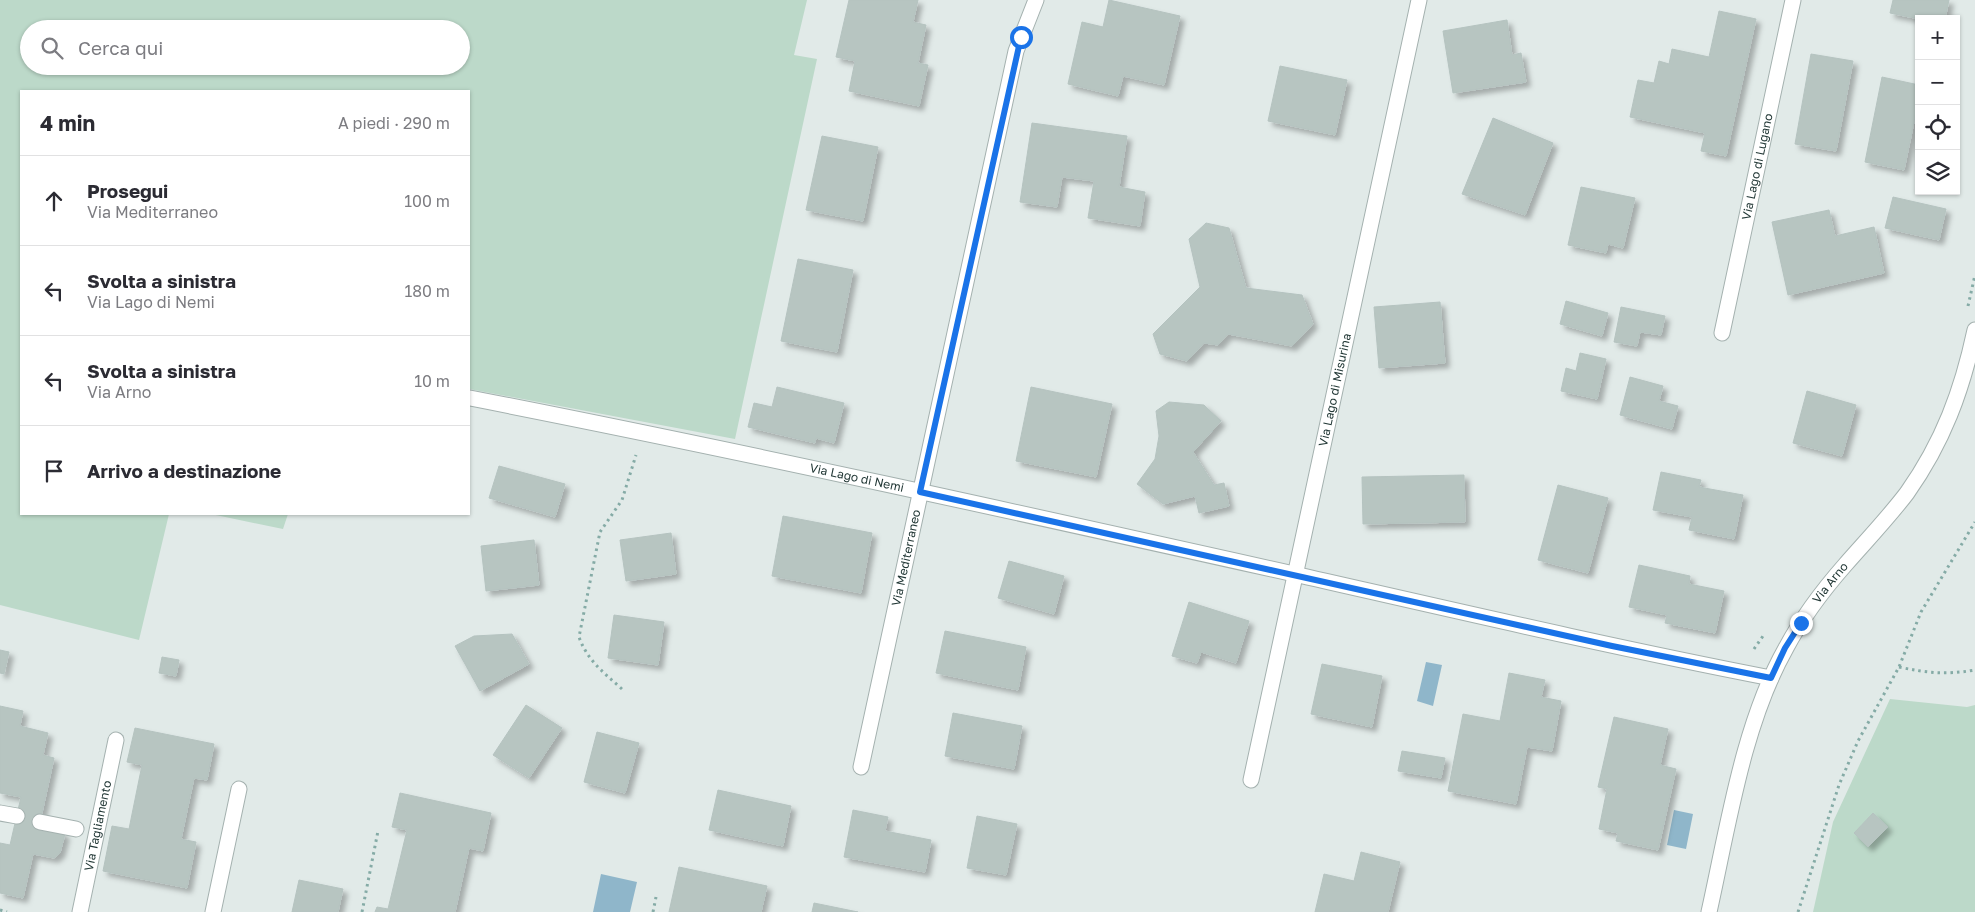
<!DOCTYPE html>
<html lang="it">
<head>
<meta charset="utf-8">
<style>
	:root { --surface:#fff; --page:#f2f2f3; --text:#2b2b33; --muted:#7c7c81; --line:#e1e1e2 }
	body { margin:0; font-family:"Golos Text",sans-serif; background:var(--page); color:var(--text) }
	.controls { position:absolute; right:15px; top:15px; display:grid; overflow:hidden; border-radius:0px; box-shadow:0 1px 4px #0004 }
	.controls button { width:45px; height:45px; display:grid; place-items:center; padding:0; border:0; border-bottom:1px solid var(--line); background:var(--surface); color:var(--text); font:25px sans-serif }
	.stop { position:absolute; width:15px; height:15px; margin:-11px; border:4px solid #1a73e8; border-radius:50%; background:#fff }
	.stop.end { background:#1a73e8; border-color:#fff; box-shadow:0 1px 5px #0008 }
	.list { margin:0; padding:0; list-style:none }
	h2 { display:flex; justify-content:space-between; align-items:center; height:65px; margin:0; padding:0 20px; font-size:21px }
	h2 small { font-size:16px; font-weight:400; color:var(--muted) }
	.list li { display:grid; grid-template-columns:32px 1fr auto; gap:15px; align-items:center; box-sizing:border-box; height:90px; padding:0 20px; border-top:1px solid var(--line) }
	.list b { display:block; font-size:19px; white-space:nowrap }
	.list p { margin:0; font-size:16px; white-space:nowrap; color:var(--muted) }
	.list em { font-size:16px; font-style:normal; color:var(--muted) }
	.icon { flex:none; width:28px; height:28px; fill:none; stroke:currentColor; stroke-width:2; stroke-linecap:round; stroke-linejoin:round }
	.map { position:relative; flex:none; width:1975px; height:912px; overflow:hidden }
	.search { position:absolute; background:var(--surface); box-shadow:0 1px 4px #0004; left:20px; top:20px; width:450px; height:55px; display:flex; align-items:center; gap:12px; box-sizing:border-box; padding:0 18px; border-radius:28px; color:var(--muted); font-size:19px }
	.panel { position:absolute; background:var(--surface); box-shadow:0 1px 4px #0004; left:20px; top:90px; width:450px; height:425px; border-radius:0px }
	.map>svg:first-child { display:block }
	.green { fill:#bcd9c9; fill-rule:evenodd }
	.water { fill:#8fb6ca }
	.building { fill:#b7c5c1; stroke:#b5c3c0; filter:url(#shadow) }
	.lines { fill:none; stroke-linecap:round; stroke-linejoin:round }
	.service-casing { stroke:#a4b1af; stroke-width:17 }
	.minor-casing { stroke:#a4b1af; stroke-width:17 }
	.tertiary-casing { stroke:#a4b1af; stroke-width:17 }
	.path { stroke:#85aba6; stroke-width:3; stroke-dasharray:2.5 4; stroke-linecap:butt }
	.service { stroke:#fff; stroke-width:15 }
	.minor { stroke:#fff; stroke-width:15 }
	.tertiary { stroke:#fff; stroke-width:15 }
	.route { stroke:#1a73e8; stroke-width:6 }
	.labels { text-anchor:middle; stroke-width:4; stroke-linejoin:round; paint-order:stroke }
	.street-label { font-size:12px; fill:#233937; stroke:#f2f7f5 }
</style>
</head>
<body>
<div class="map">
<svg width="1975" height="912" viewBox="0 0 1975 912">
	<defs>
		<filter id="shadow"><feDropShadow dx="4.5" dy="4.5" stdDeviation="2.5" flood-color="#0004"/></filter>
	</defs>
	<rect width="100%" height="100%" fill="#e1eae8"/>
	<!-- green -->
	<path class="green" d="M0 0H807L794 55 817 59 735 439 469 389V91H21V514H169L139 640 0 605ZM29 29H461V66H29Z
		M211 514H288L283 529Z
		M1890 699 1967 707 1975 705V912H1813L1833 822Z"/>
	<!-- water -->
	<path class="water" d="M1426 662 1442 665 1433 706 1417 701Z
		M1674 810 1693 814 1686 849 1667 845Z
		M601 874 637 882 630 912H593Z"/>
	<!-- building -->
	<path class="building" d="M849 0H918L913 22 926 25 918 63 928 65 919 106 849 91 855 61 836 57Z
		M1109 0 1180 16 1164 85 1123 76 1118 96 1068 84 1082 22 1103 27Z
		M1893 0H1949L1945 19H1919L1890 13Z
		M1719 11 1756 19 1726 156 1701 151 1705 133 1630 117 1638 80 1654 83 1659 61 1669 64 1672 49 1709 57Z
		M1507 20 1512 55 1521 53 1526 82 1453 93 1443 31Z
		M1811 54 1853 61 1836 151 1795 144Z
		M1280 66 1347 80 1335 135 1268 121Z
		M1882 77 1919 85V98L1904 170 1865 162Z
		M1493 118 1553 143 1525 215 1462 194Z
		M1032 123 1127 136 1119 187 1145 192 1140 226 1088 218 1094 181 1062 177 1057 207 1020 202Z
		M822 136 878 147 863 221 806 210Z
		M1581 187 1635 198 1623 248 1608 244 1606 253 1568 245Z
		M1893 197 1946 209 1939 240 1885 228Z
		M1829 210 1835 236 1874 227 1884 273 1788 295 1772 222Z
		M1206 223 1229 228 1246 288 1302 295 1313 324 1292 346 1228 334 1218 345 1204 343 1187 361 1160 354 1153 334 1200 287 1189 239Z
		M798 259 853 270 837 352 781 341Z
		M1566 301 1608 313 1602 336 1560 324Z
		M1440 302 1445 363 1379 368 1374 307Z
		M1621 307 1665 316 1661 335 1640 332 1637 346 1614 342Z
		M1580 353 1606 359 1597 399 1561 391 1566 368 1576 371Z
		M1630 377 1663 386 1659 401 1678 406 1672 429 1620 415Z
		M777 387 844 403 834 443 816 438 815 443 748 427 754 403 772 407Z
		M1031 387 1112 404 1096 477 1016 461Z
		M1807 391 1856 405 1842 456 1793 443Z
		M1169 402 1204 405 1221 421 1193 452 1214 485 1224 483 1229 506 1199 513 1195 496 1163 504 1137 484 1155 459 1159 436 1156 411Z
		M499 466 565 484 555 517 489 498Z
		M1661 472 1701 480 1699 487 1743 495 1734 539 1689 530 1692 517 1653 510Z
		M1464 475 1465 522 1363 524 1362 477Z
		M1558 485 1608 498 1588 573 1538 560Z
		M783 516 872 533 861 593 772 576Z
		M671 533 676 574 626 581 620 540Z
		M534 540 539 585 486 591 481 546Z
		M1009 561 1064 576 1054 614 998 598Z
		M1639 565 1690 576 1689 584 1724 591 1715 633 1665 623 1667 615 1629 607Z
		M1189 602 1249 621 1236 663 1201 652 1197 663 1172 656Z
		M614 615 664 622 658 665 608 658Z
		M945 631 1026 647 1018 690 936 673Z
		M512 634 529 664 480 691 455 646 474 636Z
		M0 650 9 652 4 674 0 673Z
		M162 657 179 660 176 676 159 673Z
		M1322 664 1382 676 1372 727 1311 714Z
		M1509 673 1545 680 1541 697 1561 701 1552 751 1527 747 1516 804 1448 791 1463 714 1500 721Z
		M526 705 562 728 529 778 493 755Z
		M0 706 23 711 20 726 48 733 43 755 54 758 40 822 65 834 60 853 54 858 33 854 23 898 0 893V843L10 845 21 797 0 793Z
		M953 713 1022 726 1014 769 945 756Z
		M1614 717 1668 729 1660 765 1676 769 1658 850 1616 841 1618 833 1599 829 1607 789 1598 787Z
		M135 728 214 744 207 780 194 778 181 839 196 842 187 888 103 871 112 826 129 829 142 765 127 762Z
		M597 732 639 743 625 793 584 782Z
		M1402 751 1445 758 1441 778 1398 771Z
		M718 790 791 806 783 846 709 830Z
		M400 793 491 813 483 851 469 848 455 912H375L377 907 388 909 407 830 392 827Z
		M853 810 888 817 885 831 931 840 925 872 844 857Z
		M1873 813 1888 827 1868 847 1854 833Z
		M977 816 1017 824 1006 875 967 868Z
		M1361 852 1400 862 1388 912H1315L1324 874 1354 881Z
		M679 867 767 886 761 912H669Z
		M299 880 343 889 338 912H292Z
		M814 903 858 912H812Z"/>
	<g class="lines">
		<!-- service casing -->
		<g class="service-casing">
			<path id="service" d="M0 813 17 816
				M40 822 76 829"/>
		</g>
		<!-- minor casing -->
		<g class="minor-casing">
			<g id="minor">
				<path id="s1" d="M1722 333 1793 0"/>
				<path id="s2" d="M470 398C746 452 1020 513 1294 574 1453 610 1611 647 1771 678"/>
				<path id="s3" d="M861 767 1016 51 1036 0"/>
				<path id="s4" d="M1251 780 1419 0"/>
				<path id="s5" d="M80 912 116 740"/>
				<path d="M213 912 239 789"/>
			</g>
		</g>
		<!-- tertiary casing -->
		<g class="tertiary-casing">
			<g id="tertiary">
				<path id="s6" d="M1709 912C1728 827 1743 724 1786 648 1802 618 1823 590 1845 565 1866 541 1888 518 1907 493 1943 442 1962 391 1975 330"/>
			</g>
		</g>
		<!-- path -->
		<path class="path" d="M1968 306 1975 275
			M1754 649 1763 636
			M1899 667C1927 673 1946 675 1975 670
			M622 689C604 673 587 660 579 637L600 532 622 500 636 455
			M0 910 7 912
			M362 912 378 831
			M653 912 656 897
			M1798 912 1839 785 1858 741 1899 667 1921 612 1975 522"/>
		<!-- service -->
		<use href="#service" class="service"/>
		<!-- minor -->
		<use href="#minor" class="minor"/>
		<!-- tertiary -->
		<use href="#tertiary" class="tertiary"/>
	</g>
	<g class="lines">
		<!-- route -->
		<path class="route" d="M1021 37 920 492 1612 646 1771 678 1785 648 1801 623"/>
	</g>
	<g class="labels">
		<!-- street labels -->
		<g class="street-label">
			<text dy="4" stroke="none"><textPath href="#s1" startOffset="170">Via Lago di Lugano</textPath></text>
			<text dy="4" stroke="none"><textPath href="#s4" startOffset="399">Via Lago di Misurina</textPath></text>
			<text dy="4" stroke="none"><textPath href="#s2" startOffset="395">Via Lago di Nemi</textPath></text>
			<text dy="4" stroke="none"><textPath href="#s3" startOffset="214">Via Mediterraneo</textPath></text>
			<text dy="4" stroke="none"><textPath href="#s6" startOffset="355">Via Arno</textPath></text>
			<text dy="4" stroke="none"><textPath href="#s5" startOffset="88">Via Tagliamento</textPath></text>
		</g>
	</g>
</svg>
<div class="controls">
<button>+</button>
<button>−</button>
<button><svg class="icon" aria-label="locate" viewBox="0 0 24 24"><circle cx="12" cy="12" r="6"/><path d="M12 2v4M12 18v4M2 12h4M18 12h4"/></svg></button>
<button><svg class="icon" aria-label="layers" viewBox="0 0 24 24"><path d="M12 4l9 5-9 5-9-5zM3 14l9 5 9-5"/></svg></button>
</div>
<div class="stop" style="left:1021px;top:37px"></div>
<div class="stop end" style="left:1801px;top:623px"></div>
<div class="search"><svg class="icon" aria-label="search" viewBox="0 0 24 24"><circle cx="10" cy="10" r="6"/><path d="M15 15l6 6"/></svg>Cerca qui</div>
<section class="panel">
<h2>4 min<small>A piedi · 290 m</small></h2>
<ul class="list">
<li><svg class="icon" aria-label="ahead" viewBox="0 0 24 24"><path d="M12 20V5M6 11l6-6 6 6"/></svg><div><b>Prosegui</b><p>Via Mediterraneo</p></div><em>100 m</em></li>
<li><svg class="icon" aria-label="left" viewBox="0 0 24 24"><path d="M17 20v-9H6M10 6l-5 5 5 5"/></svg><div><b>Svolta a sinistra</b><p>Via Lago di Nemi</p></div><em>180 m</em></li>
<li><svg class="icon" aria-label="left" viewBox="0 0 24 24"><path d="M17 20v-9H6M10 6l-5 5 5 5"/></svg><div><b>Svolta a sinistra</b><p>Via Arno</p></div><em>10 m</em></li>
<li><svg class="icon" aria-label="arrive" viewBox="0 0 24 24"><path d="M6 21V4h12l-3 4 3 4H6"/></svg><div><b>Arrivo a destinazione</b></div></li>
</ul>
</section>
</div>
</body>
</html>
